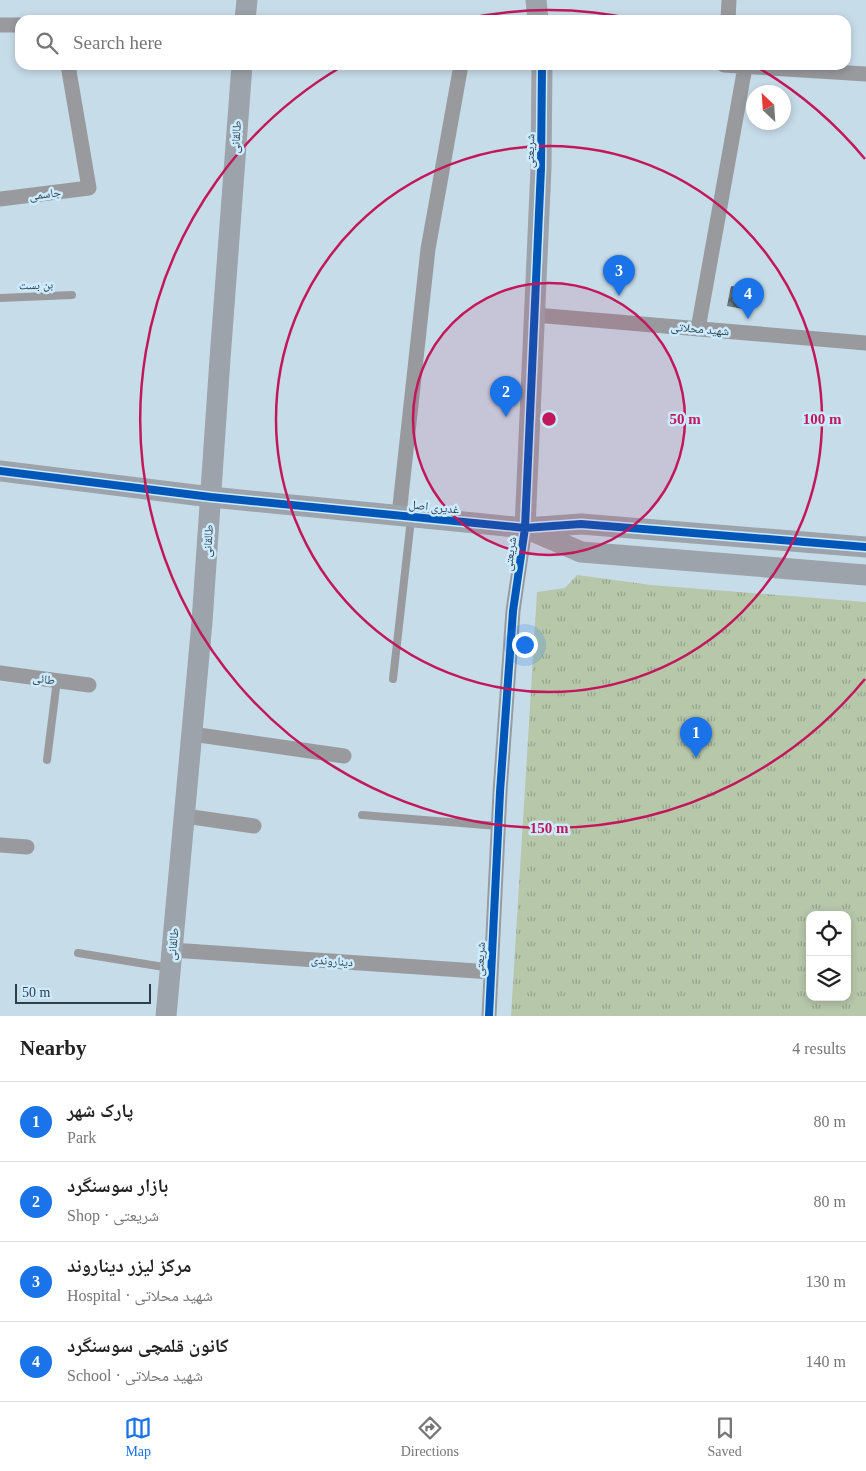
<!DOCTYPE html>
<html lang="en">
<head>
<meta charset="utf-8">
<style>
	:root { --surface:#fff; --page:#f2f2f2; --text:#222; --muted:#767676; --line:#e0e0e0; --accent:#1a73e8 }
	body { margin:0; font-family:"Times New Roman","Noto Naskh Arabic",serif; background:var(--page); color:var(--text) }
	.controls { position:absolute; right:15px; bottom:15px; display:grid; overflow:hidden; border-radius:10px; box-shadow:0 2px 8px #0003 }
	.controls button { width:45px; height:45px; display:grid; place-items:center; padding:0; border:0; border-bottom:1px solid var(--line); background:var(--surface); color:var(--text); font:25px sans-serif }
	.compass { position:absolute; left:746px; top:85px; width:45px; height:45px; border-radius:50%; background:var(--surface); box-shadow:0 2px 8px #0003; rotate:335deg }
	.scale { position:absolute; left:15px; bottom:12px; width:136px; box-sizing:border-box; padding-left:5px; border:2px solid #2f3f49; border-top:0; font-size:14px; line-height:18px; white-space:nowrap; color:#2f3f49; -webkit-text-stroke:4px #ccebff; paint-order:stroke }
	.you { position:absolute; left:524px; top:644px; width:18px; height:18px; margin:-12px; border:4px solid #fff; border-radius:50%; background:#1a73e8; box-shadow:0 0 0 8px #1a73e833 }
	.badge { display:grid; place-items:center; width:32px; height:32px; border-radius:50%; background:var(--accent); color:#fff; font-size:16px; font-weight:700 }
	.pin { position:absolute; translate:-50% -41px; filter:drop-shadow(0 1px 2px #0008) }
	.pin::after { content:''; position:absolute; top:26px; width:18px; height:15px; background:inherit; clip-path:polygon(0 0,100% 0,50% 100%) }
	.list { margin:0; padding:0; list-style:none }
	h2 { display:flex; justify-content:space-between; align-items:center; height:65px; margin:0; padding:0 20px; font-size:21px }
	h2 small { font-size:16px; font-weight:400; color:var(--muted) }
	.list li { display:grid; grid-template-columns:32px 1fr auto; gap:15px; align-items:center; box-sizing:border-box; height:80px; padding:0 20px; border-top:1px solid var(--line) }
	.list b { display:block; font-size:19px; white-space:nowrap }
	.list p { margin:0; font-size:16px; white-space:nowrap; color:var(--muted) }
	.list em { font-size:16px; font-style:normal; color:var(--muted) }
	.icon { flex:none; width:28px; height:28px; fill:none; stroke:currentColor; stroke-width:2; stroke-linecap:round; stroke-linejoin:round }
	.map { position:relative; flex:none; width:866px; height:1016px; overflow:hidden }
	.search { position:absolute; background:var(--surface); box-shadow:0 2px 8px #0003; left:15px; right:15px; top:15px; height:55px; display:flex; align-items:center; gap:12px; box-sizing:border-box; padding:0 18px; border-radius:15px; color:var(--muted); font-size:19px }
	.sheet { height:385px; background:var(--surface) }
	nav { display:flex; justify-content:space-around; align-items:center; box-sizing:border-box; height:70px; border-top:1px solid var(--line); background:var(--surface); font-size:14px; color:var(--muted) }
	nav a { display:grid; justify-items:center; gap:2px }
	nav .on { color:var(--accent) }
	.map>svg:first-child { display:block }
	.park { fill:url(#park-tufts); fill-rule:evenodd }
	.building { fill:url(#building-cross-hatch) }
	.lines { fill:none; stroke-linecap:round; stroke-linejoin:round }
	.lane { stroke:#989a9e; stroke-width:8 }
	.street { stroke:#989a9e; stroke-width:15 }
	.secondary { stroke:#9ca3aa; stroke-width:21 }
	.cycleway-casing { stroke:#ccebff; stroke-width:11 }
	.cycleway { stroke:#0057b8; stroke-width:8 }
	.ring { fill:none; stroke:#c2185b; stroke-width:2.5 }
	.labels { text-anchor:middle; stroke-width:5; stroke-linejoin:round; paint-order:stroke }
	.street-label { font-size:12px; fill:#2f3f49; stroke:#ccebff }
	.centre { fill:#c2185b; stroke:#ccebff; stroke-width:2.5 }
	.ring-label { font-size:15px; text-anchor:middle; font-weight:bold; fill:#c2185b; stroke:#ccebff; stroke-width:5; stroke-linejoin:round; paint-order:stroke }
</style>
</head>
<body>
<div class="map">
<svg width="866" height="1016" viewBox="0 0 866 1016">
	<defs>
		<pattern id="park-tufts" width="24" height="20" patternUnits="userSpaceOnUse" patternTransform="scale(1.25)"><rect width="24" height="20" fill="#b7c7aa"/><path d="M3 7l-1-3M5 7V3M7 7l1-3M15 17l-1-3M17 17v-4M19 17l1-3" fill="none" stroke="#95a38c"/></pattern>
		<pattern id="building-cross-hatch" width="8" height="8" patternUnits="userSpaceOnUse" patternTransform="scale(1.25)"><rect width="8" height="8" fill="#677b7f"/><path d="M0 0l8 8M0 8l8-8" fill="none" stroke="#516165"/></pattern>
	</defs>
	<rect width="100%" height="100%" fill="#c7dce9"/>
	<!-- park -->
	<path class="park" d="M577 575 651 585 866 602V1016H511L537 592 565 588ZM810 915H847V997H810Z"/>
	<!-- building -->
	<path class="building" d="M731 286 747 288 743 309 727 306Z"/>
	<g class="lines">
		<!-- lane -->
		<path class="lane" d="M0 298 72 295
			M393 679 411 519
			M47 760 57 680
			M362 815 498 826
			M78 953 170 968"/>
		<!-- street -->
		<path class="street" d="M728 20 729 0
			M0 25H20
			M724 65 866 74
			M0 199 89 188 68 65
			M535 315 866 343
			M698 329 745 67
			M399 515 428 249 461 65
			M0 673 89 685
			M192 734 344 756
			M185 816 254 826
			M0 845 27 847
			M172 950 491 972
			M489 1016 500 792 513 611 525 528"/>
		<!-- secondary -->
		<path class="secondary" d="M536 0 538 20
			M245 20 247 0
			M0 471 211 497 525 528 581 524 866 547
			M525 528 541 168 542 65
			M530 530 581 552 866 575
			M166 1016 202 622 220 359 242 65"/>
		<!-- cycleway casing -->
		<g class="cycleway-casing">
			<path id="cycleway" d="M0 471 211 497 525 528 581 524 866 547
				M489 1016 500 792 513 611 525 528 541 168 542 65"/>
		</g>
		<!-- cycleway -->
		<use href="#cycleway" class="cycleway"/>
	</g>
	<!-- distance rings -->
	<circle cx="549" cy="419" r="136" fill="#c2185b" fill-opacity=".12"/>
	<g class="ring">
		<circle cx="549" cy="419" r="136"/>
		<circle cx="549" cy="419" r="273"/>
		<path d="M865 679A409 409 0 1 1 341 67M460 20A409 409 0 0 1 638 20M757 67A409 409 0 0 1 865 159"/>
	</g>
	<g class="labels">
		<!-- street labels -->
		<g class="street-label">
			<text transform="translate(236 137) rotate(-86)" y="4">طالقانی</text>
			<text transform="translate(530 151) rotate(-89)" y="4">شریعتی</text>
			<text transform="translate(45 194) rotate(-7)" y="4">جاسمی</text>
			<text transform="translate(36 285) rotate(-2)" y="4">بن بست</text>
			<text transform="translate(700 329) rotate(5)" y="4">شهید محلاتی</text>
			<text transform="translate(434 507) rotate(6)" y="4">غدیری اصل</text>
			<text transform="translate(208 541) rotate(-86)" y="4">طالقانی</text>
			<text transform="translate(510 554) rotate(-82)" y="4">شریعتی</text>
			<text transform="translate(44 679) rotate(7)" y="4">طائی</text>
			<text transform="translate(173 944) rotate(-85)" y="4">طالقانی</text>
			<text transform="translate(480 959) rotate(-87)" y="4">شریعتی</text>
			<text transform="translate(332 961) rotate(4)" y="4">دیناروندی</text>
		</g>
	</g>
	<circle cx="549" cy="419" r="8" class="centre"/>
	<g class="ring-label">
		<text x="685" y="424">50 m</text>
		<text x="822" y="424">100 m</text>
		<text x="549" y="833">150 m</text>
	</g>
</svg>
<div class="controls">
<button><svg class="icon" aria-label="locate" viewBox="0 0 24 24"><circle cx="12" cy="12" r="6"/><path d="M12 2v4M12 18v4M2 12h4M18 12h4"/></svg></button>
<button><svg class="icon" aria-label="layers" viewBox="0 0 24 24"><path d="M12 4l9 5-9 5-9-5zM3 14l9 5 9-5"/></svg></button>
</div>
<svg class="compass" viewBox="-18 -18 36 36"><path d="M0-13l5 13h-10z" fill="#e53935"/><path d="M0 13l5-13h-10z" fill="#767676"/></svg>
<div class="scale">50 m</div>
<div class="you"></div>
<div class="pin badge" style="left:696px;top:758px">1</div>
<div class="pin badge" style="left:506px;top:417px">2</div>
<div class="pin badge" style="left:619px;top:296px">3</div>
<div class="pin badge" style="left:748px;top:319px">4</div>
<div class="search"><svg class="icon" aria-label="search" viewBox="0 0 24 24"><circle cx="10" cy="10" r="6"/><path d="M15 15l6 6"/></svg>Search here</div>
</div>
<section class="sheet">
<h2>Nearby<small>4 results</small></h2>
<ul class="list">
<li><span class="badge">1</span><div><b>پارک شهر</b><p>Park</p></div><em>80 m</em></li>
<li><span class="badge">2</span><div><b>بازار سوسنگرد</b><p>Shop · شریعتی</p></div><em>80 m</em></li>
<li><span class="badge">3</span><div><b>مرکز لیزر دیناروند</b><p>Hospital · شهید محلاتی</p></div><em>130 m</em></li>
<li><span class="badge">4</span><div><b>کانون قلمچی سوسنگرد</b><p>School · شهید محلاتی</p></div><em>140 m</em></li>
</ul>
</section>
<nav>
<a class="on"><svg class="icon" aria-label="map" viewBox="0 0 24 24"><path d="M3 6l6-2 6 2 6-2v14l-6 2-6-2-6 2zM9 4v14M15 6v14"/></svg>Map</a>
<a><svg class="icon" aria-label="directions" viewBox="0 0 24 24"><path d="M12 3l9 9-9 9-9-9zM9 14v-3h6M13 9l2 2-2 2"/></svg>Directions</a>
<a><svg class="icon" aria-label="saved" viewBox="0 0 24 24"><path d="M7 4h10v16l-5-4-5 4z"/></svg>Saved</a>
</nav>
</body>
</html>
